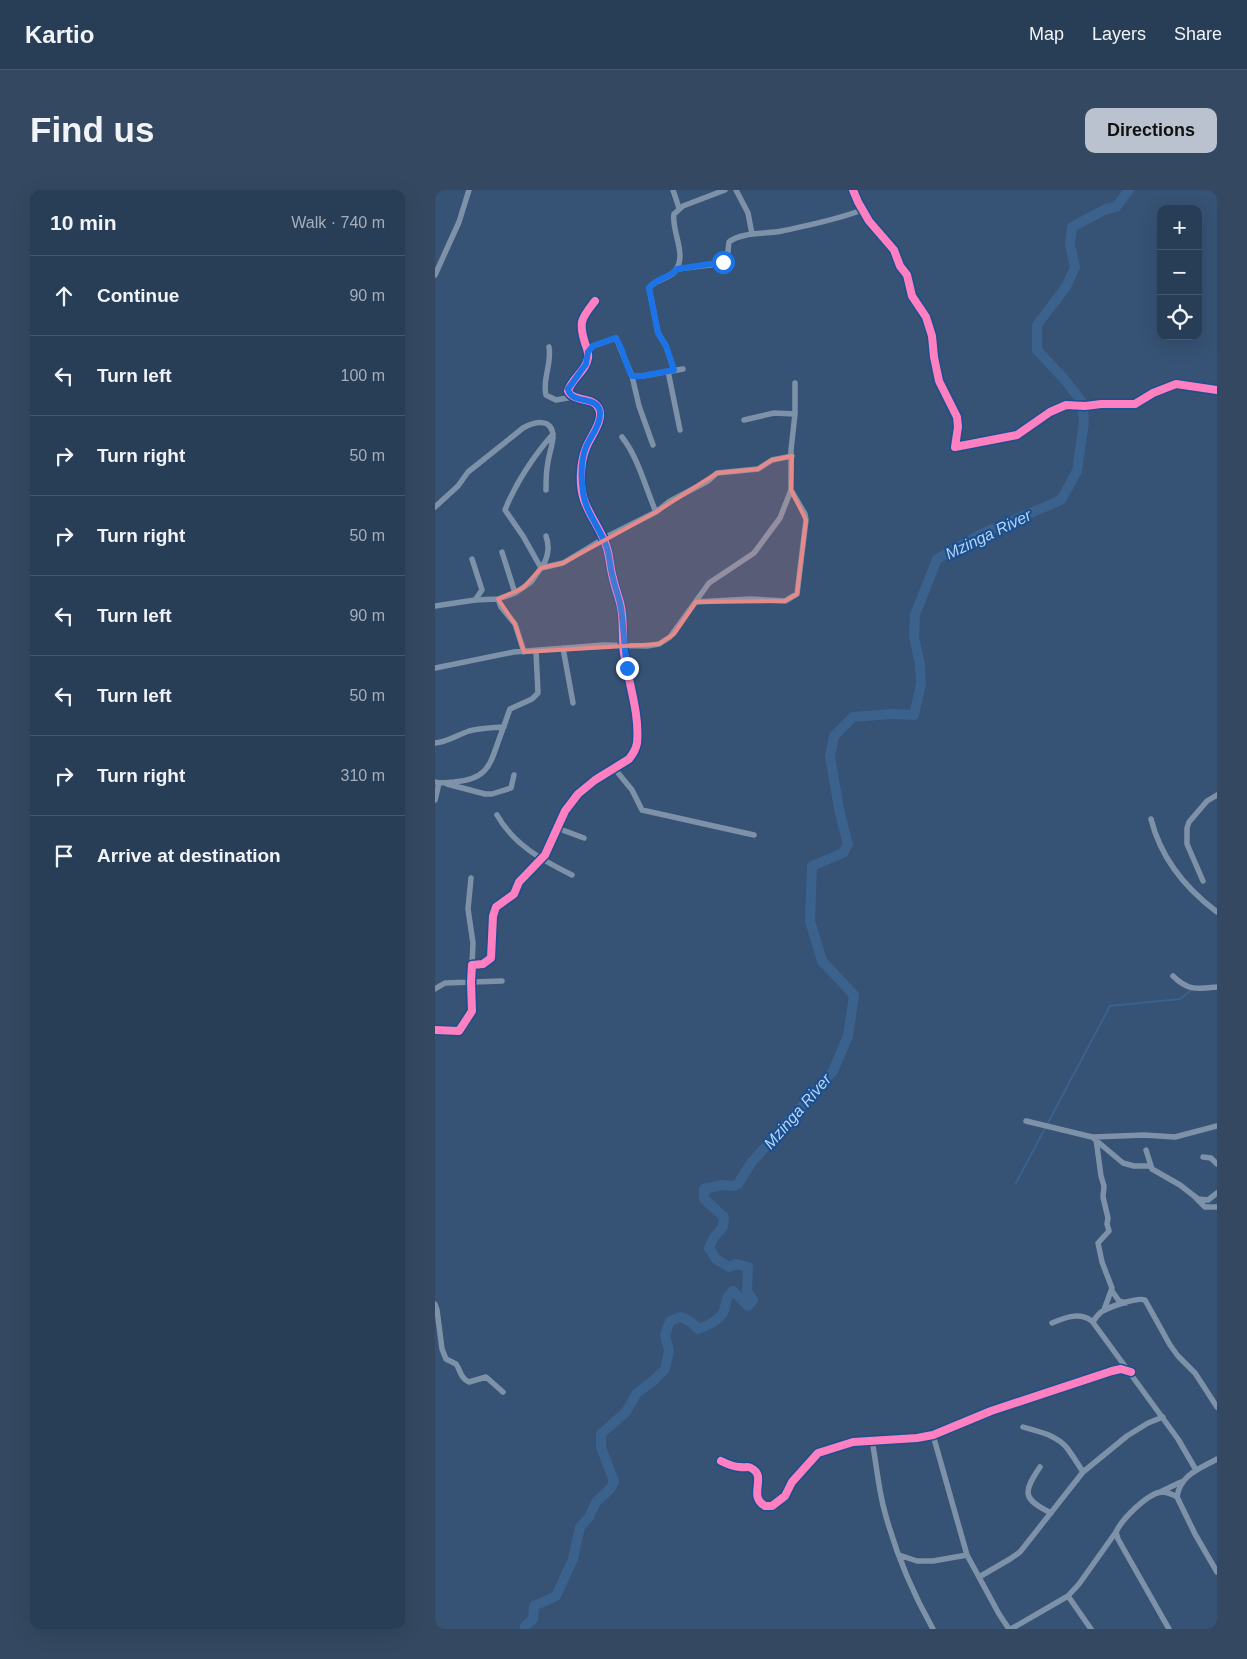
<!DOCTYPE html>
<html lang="en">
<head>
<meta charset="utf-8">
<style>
	:root { --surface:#283e57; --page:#344961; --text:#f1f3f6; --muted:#a5aeba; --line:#44576d; --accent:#b9c2ce }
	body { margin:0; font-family:Helvetica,sans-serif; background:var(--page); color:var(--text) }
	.controls { position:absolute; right:15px; top:15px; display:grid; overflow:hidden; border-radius:10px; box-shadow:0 5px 20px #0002 }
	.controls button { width:45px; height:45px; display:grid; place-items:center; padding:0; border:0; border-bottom:1px solid var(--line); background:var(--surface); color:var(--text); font:25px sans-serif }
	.stop { position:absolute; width:15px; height:15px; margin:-11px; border:4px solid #1a73e8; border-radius:50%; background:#fff }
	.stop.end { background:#1a73e8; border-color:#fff; box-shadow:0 1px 5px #0008 }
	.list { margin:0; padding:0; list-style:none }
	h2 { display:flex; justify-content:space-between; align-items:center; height:65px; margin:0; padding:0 20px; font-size:21px }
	h2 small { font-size:16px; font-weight:400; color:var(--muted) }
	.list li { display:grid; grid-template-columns:32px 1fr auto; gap:15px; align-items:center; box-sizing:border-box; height:80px; padding:0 20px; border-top:1px solid var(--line) }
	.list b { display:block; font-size:19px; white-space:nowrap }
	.list em { font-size:16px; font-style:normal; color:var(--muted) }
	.icon { flex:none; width:28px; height:28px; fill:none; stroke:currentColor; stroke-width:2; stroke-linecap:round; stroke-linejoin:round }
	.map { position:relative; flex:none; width:782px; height:1439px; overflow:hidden; border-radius:10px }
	header { display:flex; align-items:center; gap:30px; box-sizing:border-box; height:70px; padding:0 25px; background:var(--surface); border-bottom:1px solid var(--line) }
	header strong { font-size:24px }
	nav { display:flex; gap:28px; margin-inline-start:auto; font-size:18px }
	.intro { display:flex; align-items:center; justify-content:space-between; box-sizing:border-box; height:120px; padding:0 30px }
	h1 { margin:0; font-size:35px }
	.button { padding:12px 22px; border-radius:10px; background:var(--accent); color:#111; font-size:18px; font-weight:700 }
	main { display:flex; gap:30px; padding:0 30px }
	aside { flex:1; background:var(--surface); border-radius:10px; box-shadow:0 5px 20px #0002 }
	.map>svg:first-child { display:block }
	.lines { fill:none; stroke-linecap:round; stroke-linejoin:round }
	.stream { stroke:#3b618d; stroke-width:2 }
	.river { stroke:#3b618d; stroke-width:10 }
	.street { stroke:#7d92a8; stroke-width:5.5 }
	.cycleway-casing { stroke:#1b4f8f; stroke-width:11 }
	.cycleway { stroke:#ff80c0; stroke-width:8 }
	.route { stroke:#1a73e8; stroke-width:6 }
	.marked { fill:#e88989; fill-opacity:0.2; stroke:#e88989; stroke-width:4; stroke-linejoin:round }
	.labels { text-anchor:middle; stroke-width:4.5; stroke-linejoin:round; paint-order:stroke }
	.water-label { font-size:16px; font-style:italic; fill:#b5d3f5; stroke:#1b4f8f }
</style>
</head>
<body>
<header>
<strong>Kartio</strong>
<nav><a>Map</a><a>Layers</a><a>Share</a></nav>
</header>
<div class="intro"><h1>Find us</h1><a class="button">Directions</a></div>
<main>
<aside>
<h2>10 min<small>Walk · 740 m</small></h2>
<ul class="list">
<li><svg class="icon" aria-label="ahead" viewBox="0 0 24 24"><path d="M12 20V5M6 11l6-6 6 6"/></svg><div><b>Continue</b></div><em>90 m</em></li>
<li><svg class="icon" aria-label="left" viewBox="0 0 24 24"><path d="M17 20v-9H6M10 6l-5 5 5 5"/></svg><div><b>Turn left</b></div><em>100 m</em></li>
<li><svg class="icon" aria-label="right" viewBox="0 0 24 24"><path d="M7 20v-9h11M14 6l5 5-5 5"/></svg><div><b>Turn right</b></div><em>50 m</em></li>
<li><svg class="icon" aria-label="right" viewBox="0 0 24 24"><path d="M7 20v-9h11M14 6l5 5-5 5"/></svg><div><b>Turn right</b></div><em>50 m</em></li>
<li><svg class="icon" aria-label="left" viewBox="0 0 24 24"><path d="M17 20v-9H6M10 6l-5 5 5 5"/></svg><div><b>Turn left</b></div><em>90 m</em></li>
<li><svg class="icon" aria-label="left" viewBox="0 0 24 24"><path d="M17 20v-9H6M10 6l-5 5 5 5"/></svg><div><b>Turn left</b></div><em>50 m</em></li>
<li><svg class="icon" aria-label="right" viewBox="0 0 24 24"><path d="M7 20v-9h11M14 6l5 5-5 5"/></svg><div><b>Turn right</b></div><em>310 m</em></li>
<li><svg class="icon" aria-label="arrive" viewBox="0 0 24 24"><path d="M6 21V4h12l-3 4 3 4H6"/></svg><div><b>Arrive at destination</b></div></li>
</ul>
</aside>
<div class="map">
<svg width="782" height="1439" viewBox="0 0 782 1439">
	<rect width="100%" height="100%" fill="#365274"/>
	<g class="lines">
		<!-- stream -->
		<path class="stream" d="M581 993 675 816 745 809 758 799"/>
		<!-- river -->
		<path class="river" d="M90 1439V1436L98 1429 99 1416 121 1406 138 1369 145 1337 154 1327 161 1312 175 1299 179 1292 166 1257V1244L191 1222 202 1203 218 1191 230 1179 234 1161 230 1145 235 1131 246 1127 256 1132 263 1139C272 1136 282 1132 288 1123 293 1114 288 1109 298 1101L313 1116 318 1110 312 1101 313 1077 302 1074 294 1077 281 1069 274 1058 279 1047 288 1037 289 1027 269 1009V999L287 995 298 996 303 994 316 973 398 881 413 846 419 805 387 771 375 731 377 676 408 663 413 654 405 624 395 567 399 546 418 527 457 524 479 525 486 494 485 474 479 447 480 425 502 369 546 344 626 310 642 281 649 232 648 222 650 216 630 190 602 160V135L631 97 640 77 635 55 637 37 671 19 681 17 694 0"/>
		<!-- street -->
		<path class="street" d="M238 0 244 18
			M301 0 313 23 317 44
			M418 0 423 12 434 31 459 60 465 76 472 85 477 106 491 127 497 146 499 167 504 191 522 227 523 237 520 257 582 245 615 222 631 215 650 216 666 214H700L718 203 741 194 782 200
			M242 79 275 75 292 70 294 52C306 42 332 44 347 41 374 35 401 30 427 20
			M0 85 24 32 34 0
			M114 157C117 174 107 190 111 205L121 210 138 207
			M153 162 158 156 181 148 197 186H207L248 179
			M239 180 231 156 223 143 214 98C220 89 234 89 240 81 253 65 236 41 239 24L248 16 290 0
			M233 181 245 240
			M197 186 204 216 218 255
			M309 230 339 223 360 224
			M187 247C204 269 210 297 221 322
			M0 317 23 296 33 282 88 238C99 232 117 227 118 246 118 254 114 264 113 272 111 281 111 291 111 300
			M111 346C115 357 113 369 106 378L88 346 70 320C80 294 100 264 118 244
			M67 362 80 403
			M37 369 47 400 40 410
			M63 409 66 417 80 434 89 462
			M261 412 315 409 350 411 362 404 371 330 370 324 356 300
			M0 416 40 410 63 409 80 403 96 392 106 378 128 373 173 346 221 322 235 311 273 291 282 283 323 279 337 270 357 266
			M128 458 138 513
			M0 478 79 462 169 455 212 456 224 454 235 447 274 393 319 363 345 328 356 300V260L360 224V193
			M0 553C13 552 22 545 34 541 45 538 57 538 69 537
			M179 578 197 600 207 620 319 645
			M0 592C6 594 13 592 19 592 55 589 55 573 66 544 69 536 72 527 75 519L97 509 103 503 101 461
			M12 594 50 604H57L76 598 79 585
			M0 610 4 593
			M62 625C79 655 107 670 137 685
			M716 629C726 669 750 698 782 722
			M122 638 149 648
			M36 688 33 719 38 753 37 775
			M768 691 752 654V638L754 632 772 611 782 605
			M738 786C753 801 762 799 782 797
			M0 799 10 793 67 791
			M0 840 24 841 37 821 36 792 37 775 48 774 56 768 58 726 61 717 79 704 84 692 110 665 130 621 143 604 160 590 194 569C198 564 201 559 202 553 205 524 193 491 189 463 187 448 189 432 186 417 184 407 180 398 178 388 175 378 175 368 172 358 167 341 155 327 149 310 144 295 145 273 151 258 155 247 169 231 164 219 159 206 139 213 133 201 137 188 151 181 153 168 154 163 152 158 150 153 143 131 147 128 160 111
			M591 931 657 947 688 973 699 976H715
			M658 947 709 945 740 947 782 936
			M661 949 666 986 669 996 668 1007 673 1028 672 1034 674 1041 663 1053 667 1072 677 1098 669 1120
			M711 960 717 979 745 995 763 1009 773 1010 782 1003
			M768 967 776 968 782 974
			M761 1008 770 1017H782
			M677 1101 684 1111 691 1113
			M0 1114 2 1120 7 1159 11 1169 21 1174C26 1181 25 1188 34 1192L51 1187 68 1202
			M658 1132C660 1128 663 1125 666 1122 674 1117 702 1107 710 1110L735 1155 743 1166 760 1183 782 1217
			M617 1133C631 1127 644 1122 657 1131L743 1249 761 1280
			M588 1237C604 1242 622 1245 632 1258 638 1266 643 1274 648 1282
			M498 1245 532 1365 564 1424 574 1439
			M437 1250C441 1272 443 1294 448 1315 459 1359 476 1400 498 1439
			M286 1271C292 1274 298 1277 305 1277 309 1278 313 1276 316 1278 333 1286 312 1306 330 1316H337L350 1306 357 1292 383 1263 418 1252 482 1248 498 1245 556 1221 677 1181 686 1179 696 1182
			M605 1277C588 1302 587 1309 616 1323
			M725 1302 746 1292
			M742 1307C745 1285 764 1279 782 1269
			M464 1365 482 1371H498L532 1365
			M544 1387 575 1369 585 1362 648 1282 692 1246 713 1233 728 1227
			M576 1439 633 1406
			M656 1439 633 1406 644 1394 681 1342
			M734 1439 683 1349 681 1342C687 1329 712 1304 726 1302 732 1302 737 1304 742 1307L760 1344 782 1382"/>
		<!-- cycleway casing -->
		<g class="cycleway-casing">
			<path id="cycleway" d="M418 0 423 12 434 31 459 60 465 76 472 85 477 106 491 127 497 146 499 167 504 191 522 227 523 237 520 257 582 245 615 222 631 215 650 216 666 214H700L718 203 741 194 782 200
				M0 840 24 841 37 821 36 792 37 775 48 774 56 768 58 726 61 717 79 704 84 692 110 665 130 621 143 604 160 590 194 569C198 564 201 559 202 553 205 524 193 491 189 463 187 448 189 432 186 417 184 407 180 398 178 388 175 378 175 368 172 358 167 341 155 327 149 310 144 295 145 273 151 258 155 247 169 231 164 219 159 206 139 213 133 201 137 188 151 181 153 168 154 163 152 158 150 153 143 131 147 128 160 111
				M286 1271C292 1274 298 1277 305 1277 309 1278 313 1276 316 1278 333 1286 312 1306 330 1316H337L350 1306 357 1292 383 1263 418 1252 482 1248 498 1245 556 1221 677 1181 686 1179 696 1182"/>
		</g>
		<!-- cycleway -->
		<use href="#cycleway" class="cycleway"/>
	</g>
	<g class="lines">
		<!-- route -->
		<path class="route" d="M192 478C189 458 189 438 186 418 184 407 180 398 178 388 175 378 175 368 172 358 166 339 150 322 148 302 146 288 146 270 151 257 156 246 166 234 165 222 163 205 136 215 133 199L151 174 153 162 158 156 180 148C188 155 190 176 197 186H207L239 180 231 156 223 143 214 98C221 88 235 88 242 79L288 72"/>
	</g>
	<!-- marked area -->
	<path class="marked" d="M357 266 356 300 371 330 362 404 350 411 261 412 239 444 224 454 89 462 80 434 63 409 88 398 106 378 128 373 221 322 282 283 323 279 337 270Z"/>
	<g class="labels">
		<!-- water labels -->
		<g class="water-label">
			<text transform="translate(553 344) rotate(-26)" y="6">Mzinga River</text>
			<text transform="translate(362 921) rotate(-49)" y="6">Mzinga River</text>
		</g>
	</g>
</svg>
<div class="controls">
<button>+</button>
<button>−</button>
<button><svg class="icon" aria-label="locate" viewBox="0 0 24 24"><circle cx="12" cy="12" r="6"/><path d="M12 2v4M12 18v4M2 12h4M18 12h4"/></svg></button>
</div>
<div class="stop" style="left:288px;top:72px"></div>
<div class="stop end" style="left:192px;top:478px"></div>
</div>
</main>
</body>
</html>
